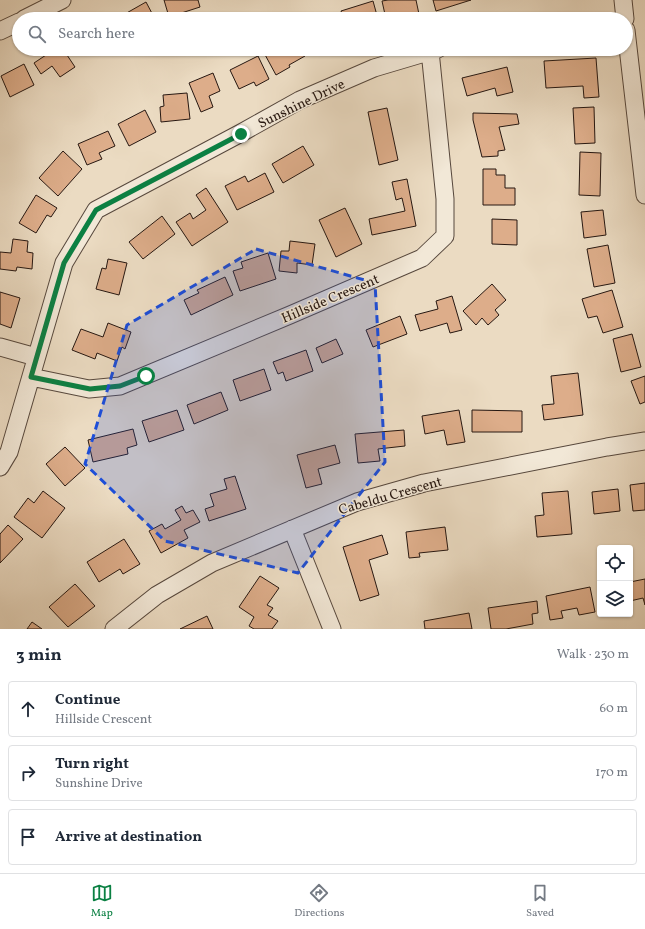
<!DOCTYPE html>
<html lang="en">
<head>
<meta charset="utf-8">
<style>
	:root { --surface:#fff; --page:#f2f2f3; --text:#1f2937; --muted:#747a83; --line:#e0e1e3; --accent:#0b8043 }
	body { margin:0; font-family:Vollkorn,serif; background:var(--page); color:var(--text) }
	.controls { position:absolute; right:12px; bottom:12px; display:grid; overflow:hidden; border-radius:4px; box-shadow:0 1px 3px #0004 }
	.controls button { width:36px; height:36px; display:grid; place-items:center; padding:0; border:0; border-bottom:1px solid var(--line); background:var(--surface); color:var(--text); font:20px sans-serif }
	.stop { position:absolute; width:12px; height:12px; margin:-9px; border:3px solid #0b8043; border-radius:50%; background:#fff }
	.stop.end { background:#0b8043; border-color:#fff; box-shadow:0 1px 4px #0008 }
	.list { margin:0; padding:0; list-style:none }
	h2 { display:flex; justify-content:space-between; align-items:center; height:52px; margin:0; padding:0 16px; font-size:17px }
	h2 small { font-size:13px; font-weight:400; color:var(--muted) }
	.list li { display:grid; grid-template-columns:26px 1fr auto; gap:12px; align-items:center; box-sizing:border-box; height:56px; margin:0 8px 8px; padding:0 8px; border:1px solid var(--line); border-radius:4px }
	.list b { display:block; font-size:15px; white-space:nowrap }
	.list p { margin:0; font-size:13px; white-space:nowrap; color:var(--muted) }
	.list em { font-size:13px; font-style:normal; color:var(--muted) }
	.icon { flex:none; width:22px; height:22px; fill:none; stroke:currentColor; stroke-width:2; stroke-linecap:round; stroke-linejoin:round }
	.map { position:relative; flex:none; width:645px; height:629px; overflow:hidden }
	.search { position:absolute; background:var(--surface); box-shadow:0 1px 3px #0004; left:12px; right:12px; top:12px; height:44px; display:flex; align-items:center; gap:10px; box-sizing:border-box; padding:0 14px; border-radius:22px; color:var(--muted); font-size:15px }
	.sheet { height:244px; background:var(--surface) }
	nav { display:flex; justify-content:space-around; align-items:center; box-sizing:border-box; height:56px; border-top:1px solid var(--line); background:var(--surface); font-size:11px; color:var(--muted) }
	nav a { display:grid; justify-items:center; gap:2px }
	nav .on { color:var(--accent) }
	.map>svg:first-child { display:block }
	.building { fill:#ddad8a; stroke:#261711 }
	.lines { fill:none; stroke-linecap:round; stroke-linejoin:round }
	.minor-casing { stroke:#57483d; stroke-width:19 }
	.minor { stroke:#f2e8d7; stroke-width:17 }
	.route { stroke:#0b8043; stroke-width:5 }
	.marked { fill:#1d4ed8; fill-opacity:0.2; stroke:#1d4ed8; stroke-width:3; stroke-dasharray:8 5; stroke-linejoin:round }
	.labels { text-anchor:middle; stroke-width:3; stroke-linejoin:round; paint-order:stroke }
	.street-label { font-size:14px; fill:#261711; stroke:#f2e8d7 }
</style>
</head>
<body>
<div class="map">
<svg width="645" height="629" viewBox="0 0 645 629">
	<rect width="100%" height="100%" fill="#ebdbc2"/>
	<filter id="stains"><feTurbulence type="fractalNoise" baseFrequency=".005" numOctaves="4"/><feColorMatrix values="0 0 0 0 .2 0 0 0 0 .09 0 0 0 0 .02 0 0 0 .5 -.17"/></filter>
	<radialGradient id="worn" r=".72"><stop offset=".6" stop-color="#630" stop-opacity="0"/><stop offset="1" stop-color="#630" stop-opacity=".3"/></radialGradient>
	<!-- building -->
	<path class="building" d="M164 0H198L200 7 169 17Z
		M388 0H416L420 19H386L382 1Z
		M433 0H471L436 11Z
		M373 1 378 19H344L341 11Z
		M146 2 155 19H116Z
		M55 49H63L75 67 60 77 52 66 41 74 34 63Z
		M84 49H97L86 54Z
		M266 49H300L305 56 289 65 290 67 276 75 263 51Z
		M311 49H335L312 54Z
		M258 56 269 79 256 86 254 82 239 89 230 70Z
		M596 58 599 97 584 98 583 86 546 88 544 61Z
		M24 64 34 85 10 97 1 76Z
		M507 67 513 92 497 96 495 88 467 96 462 78Z
		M213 73 220 91 209 96 213 107 201 112 189 83Z
		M187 93 190 119 161 122 160 107 164 106 163 95Z
		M594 107 595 143 575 144 573 108Z
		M387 108 398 160 379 165 368 112Z
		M145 110 156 132 129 146 118 124Z
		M473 113 517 114 519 124 499 127 505 150 498 151V156L482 157 473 120Z
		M108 131 115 146 99 153 102 159 87 165 78 144Z
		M303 146 314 165 283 183 272 164Z
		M63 151 82 169 58 196 39 178Z
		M580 152 601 153 600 196 579 195Z
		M483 169H496V175H505V188H515V205H483Z
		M265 173 274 192 237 210 225 186 245 176 248 182Z
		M407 179 416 226 372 235 369 219 405 211 402 198 396 200 392 182Z
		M206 188 228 222 192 246 176 222 190 213 193 219 206 210 196 195Z
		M36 195 57 208 51 217 47 215 36 233 19 223Z
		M345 208 362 244 336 257 319 220Z
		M603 210 606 235 584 238 581 212Z
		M162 216 175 234 143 259 129 242Z
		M492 219 517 220V245L492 244Z
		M13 239 28 241 27 252 33 253 32 269 17 267 16 271 0 269V252L11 253Z
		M290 241 315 244 312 265 297 263V273L279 271 281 251H289Z
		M608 245 615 283 594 287 587 249Z
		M268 253 276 279 240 291 233 271 243 268 241 262Z
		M108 259 127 263 119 295 96 289 102 268 106 269Z
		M225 277 233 295 191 315 184 300 199 293 197 290Z
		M492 284 506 300 495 310 499 315 488 325 482 318 476 325 463 311Z
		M612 290 623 327 603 333 597 316 588 318 582 299Z
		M0 292 20 298 11 328 0 324Z
		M452 296 462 330 450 333 447 323 420 331 415 315 438 309 436 301Z
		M400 316 407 334 373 347 366 330Z
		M108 323 131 332 125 349 122 347 117 361 97 353 95 359 72 350 81 329 103 337Z
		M632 334 641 367 621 372 613 339Z
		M336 339 343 354 322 363 316 348Z
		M306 350 313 371 286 381 283 372 278 374 273 362Z
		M264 369 271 390 240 401 233 380Z
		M578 373 583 415 544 420 542 405 554 404 551 376Z
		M645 376V402L640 404 631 381Z
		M221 392 228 410 194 424 187 405Z
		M177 410 184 430 149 442 142 421Z
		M459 410 465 442 447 445 444 430 425 434 422 416Z
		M472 410 522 411V432H472Z
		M133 429 137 445 127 448 128 454 93 462 88 440Z
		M404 430 405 446 378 449 380 461 358 463 355 434Z
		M335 445 340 463 318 469 322 484 306 488 297 455Z
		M65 447 85 468 65 486 46 464Z
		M235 476 246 509 209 521 205 509 214 506 210 494 227 489 224 479Z
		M645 483V510L633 511 630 485Z
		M618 489 620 511 594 514 592 492Z
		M43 491 65 508 42 538 14 517 28 498 34 503Z
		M568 491 572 534 537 537 535 516 544 515 542 493Z
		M182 506 186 513 193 510 200 522 184 530 188 538 161 553 149 531 162 524 165 529 181 520 175 510Z
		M8 525 23 539 0 563V534Z
		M445 527 448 550 419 553 420 557 409 558 406 532Z
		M382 535 388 554 369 560 379 595 360 601 343 547Z
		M124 539 140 564 123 574 120 569 99 582 87 562Z
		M260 576 279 588 267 605 273 608 268 615 278 621 272 629H254L249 626 254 617 239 607Z
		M645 579V605L643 598 630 601V582Z
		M75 584 95 606 68 627 49 607Z
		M590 587 595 612 579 615 577 608 561 611 563 618 550 620 546 596Z
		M537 601 538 613 532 614 533 624 506 629H491L488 608Z
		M469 613 472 629H425L424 621Z
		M207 616 213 629H180Z
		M32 622 42 629H27Z"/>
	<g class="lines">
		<!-- minor casing -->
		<g class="minor-casing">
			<path id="minor" d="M623 0 625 19
				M24 19 62 0
				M626 30 645 195
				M0 31 19 22
				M0 347 36 357
				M31 377 89 389 120 386 290 315 422 258 445 236V199L430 51
				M0 467 9 452 64 263 96 210 241 133 300 100 374 68 438 49
				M292 529 332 629
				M114 629 157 595 212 563 357 502 424 483 607 447 645 441"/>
		</g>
		<!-- minor -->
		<use href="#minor" class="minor"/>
	</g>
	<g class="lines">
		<!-- route -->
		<path class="route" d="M146 376 120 386 90 389 31 377 64 263 96 210 241 134"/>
	</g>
	<!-- marked area -->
	<path class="marked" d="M256 249 375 283 385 462 298 573 165 541 85 464 127 325Z"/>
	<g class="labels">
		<!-- street labels -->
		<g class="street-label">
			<text transform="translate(301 103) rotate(-26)" y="5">Sunshine Drive</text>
			<text transform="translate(330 298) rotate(-23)" y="5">Hillside Crescent</text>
			<text transform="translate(390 495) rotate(-16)" y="5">Cabeldu Crescent</text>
		</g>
	</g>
	<rect width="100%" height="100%" filter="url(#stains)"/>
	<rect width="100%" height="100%" fill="url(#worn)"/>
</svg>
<div class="controls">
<button><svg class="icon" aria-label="locate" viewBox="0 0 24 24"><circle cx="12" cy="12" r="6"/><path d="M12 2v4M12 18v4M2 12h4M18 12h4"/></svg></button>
<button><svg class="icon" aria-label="layers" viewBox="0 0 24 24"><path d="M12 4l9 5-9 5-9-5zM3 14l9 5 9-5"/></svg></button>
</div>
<div class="stop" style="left:146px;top:376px"></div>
<div class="stop end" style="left:241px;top:134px"></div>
<div class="search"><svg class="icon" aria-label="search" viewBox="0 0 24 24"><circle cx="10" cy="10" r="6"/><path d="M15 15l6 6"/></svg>Search here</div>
</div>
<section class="sheet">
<h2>3 min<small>Walk · 230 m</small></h2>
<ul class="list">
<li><svg class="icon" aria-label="ahead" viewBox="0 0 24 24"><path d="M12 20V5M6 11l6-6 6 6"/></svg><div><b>Continue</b><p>Hillside Crescent</p></div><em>60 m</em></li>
<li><svg class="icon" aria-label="right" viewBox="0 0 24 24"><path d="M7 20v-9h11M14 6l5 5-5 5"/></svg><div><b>Turn right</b><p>Sunshine Drive</p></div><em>170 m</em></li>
<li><svg class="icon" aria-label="arrive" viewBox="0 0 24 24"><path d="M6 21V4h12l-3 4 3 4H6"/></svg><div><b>Arrive at destination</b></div></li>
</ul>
</section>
<nav>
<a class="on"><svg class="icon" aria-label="map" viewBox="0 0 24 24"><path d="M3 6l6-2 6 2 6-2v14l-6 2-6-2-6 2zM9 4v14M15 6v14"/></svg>Map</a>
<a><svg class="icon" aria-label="directions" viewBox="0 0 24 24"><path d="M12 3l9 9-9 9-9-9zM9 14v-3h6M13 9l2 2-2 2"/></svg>Directions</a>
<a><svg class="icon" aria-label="saved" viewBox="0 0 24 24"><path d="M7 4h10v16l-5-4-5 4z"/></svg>Saved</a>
</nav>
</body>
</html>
